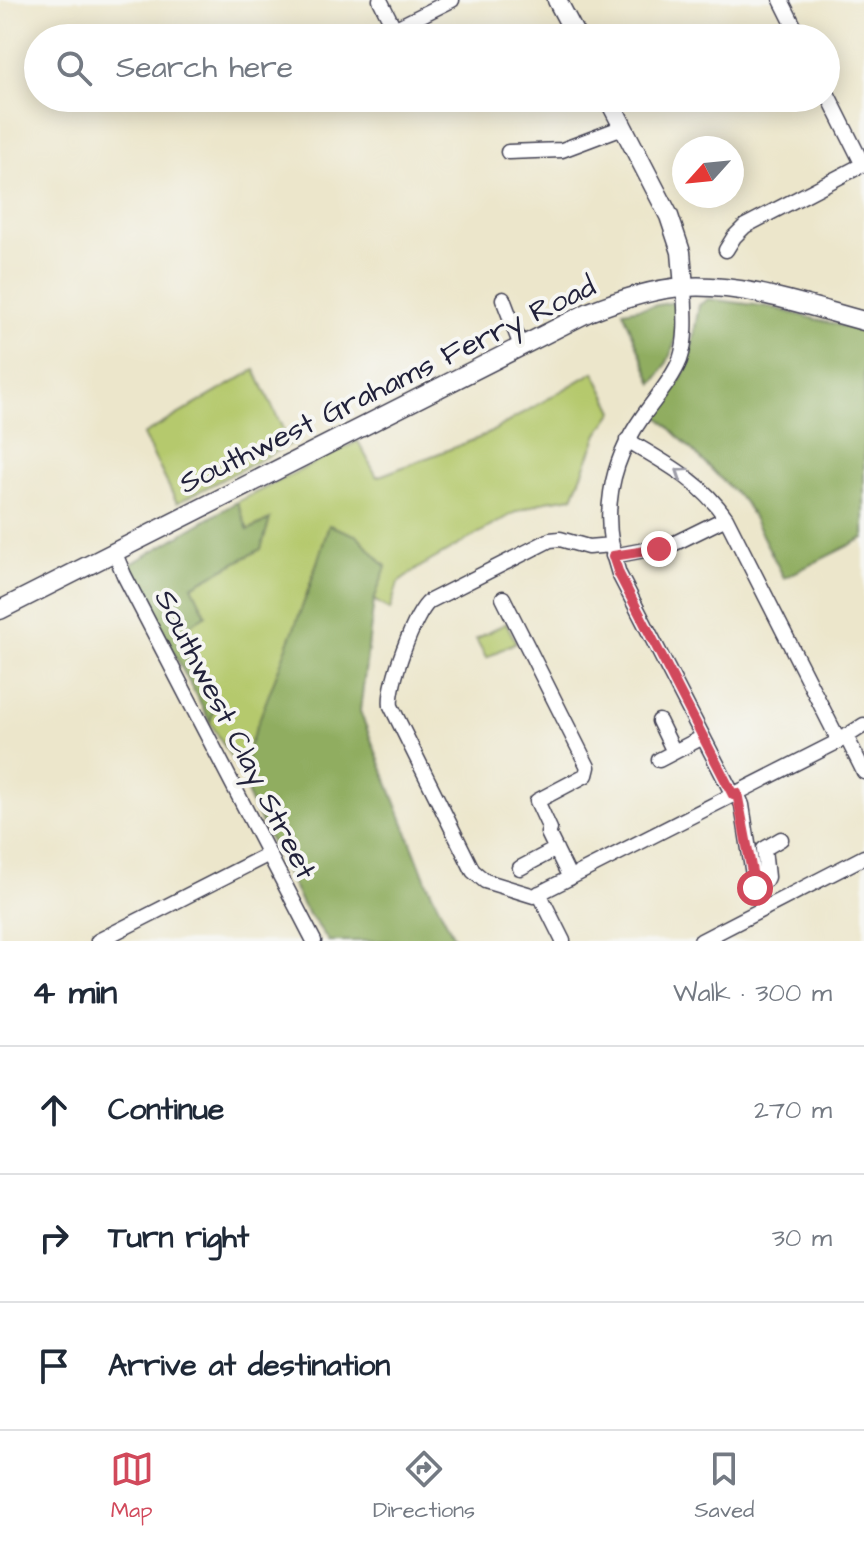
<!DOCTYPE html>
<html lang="en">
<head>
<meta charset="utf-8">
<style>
	:root { --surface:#fff; --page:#f6f6f7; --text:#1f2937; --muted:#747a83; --line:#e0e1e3; --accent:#d1495b }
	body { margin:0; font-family:"Architects Daughter",sans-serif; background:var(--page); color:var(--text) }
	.compass { position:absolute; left:672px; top:136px; width:72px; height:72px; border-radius:50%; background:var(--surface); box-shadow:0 4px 20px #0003; rotate:243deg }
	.stop { position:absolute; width:24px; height:24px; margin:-18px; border:6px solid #d1495b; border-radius:50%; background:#fff }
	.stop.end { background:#d1495b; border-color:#fff; box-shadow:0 2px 8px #0008 }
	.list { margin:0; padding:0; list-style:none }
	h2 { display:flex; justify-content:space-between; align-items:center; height:104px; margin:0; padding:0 32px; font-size:34px }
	h2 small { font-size:26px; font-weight:400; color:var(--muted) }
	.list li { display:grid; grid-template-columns:52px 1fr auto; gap:24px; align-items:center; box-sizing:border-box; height:128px; padding:0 32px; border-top:2px solid var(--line) }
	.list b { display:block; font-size:30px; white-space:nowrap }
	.list em { font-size:26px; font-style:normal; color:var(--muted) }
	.icon { flex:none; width:44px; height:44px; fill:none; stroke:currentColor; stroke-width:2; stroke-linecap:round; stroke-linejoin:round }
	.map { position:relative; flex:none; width:864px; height:941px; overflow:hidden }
	.search { position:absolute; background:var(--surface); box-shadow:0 4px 20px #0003; left:24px; right:24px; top:24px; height:88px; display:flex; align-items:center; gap:20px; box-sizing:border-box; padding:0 28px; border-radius:44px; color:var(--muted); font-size:30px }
	.sheet { height:488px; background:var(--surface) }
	nav { display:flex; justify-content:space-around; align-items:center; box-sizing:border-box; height:112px; border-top:2px solid var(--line); background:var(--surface); font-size:22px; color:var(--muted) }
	nav a { display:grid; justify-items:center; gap:4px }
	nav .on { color:var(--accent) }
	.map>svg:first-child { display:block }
	.green { fill:#b5c96d; stroke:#6c7654; stroke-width:2 }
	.forest { fill:#90ad60; stroke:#59684e; stroke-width:2 }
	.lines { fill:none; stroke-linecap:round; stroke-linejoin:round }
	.minor-casing { stroke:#403f51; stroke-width:17 }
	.major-casing { stroke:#403f51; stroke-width:21 }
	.minor { stroke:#fff; stroke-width:14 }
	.major { stroke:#fff; stroke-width:18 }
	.oneway { stroke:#9c9ca7 }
	.route { stroke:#d1495b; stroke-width:10 }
	.labels { text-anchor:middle; stroke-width:8; stroke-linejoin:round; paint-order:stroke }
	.street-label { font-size:30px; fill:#22223b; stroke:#f6f6f2 }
</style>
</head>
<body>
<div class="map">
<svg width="864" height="941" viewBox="0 0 864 941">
	<rect width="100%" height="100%" fill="#f6f6f2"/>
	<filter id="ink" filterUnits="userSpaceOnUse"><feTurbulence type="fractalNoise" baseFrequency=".0125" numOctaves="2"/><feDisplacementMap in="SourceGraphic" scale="16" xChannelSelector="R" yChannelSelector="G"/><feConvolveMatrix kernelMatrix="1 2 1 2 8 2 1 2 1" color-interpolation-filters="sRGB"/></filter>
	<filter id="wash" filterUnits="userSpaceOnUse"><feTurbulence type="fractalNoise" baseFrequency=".006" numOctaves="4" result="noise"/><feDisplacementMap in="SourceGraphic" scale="32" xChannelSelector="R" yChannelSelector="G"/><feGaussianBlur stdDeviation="1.8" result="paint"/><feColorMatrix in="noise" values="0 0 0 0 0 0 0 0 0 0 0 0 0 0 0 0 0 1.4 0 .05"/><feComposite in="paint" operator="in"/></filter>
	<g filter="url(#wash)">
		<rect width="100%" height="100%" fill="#ece6cb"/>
		<!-- green -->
		<path class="green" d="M255 370 290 444 177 503 143 435Z
			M594 372 614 411 598 434 573 497 546 501 516 512 420 567 398 583 390 610 374 600 386 566 329 526 245 781 210 722 214 710 176 633 206 615 191 586 268 520 248 530 237 502 358 441 377 477 484 436Z
			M506 623 516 642 486 658 476 639Z"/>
		<!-- forest -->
		<path class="forest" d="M708 299 770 307 864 332V538L784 578 746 504 656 414 681 379 689 363 699 305Z
			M675 302C683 330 671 362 653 384L623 311Z
			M237 502 248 530 270 519 261 549 192 586 206 615 176 633 214 710 210 722 128 566Z
			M329 525 358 536 386 567 374 600 360 711 427 883 456 941H328C321 927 311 919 303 906L249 799 245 781 248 749 309 589Z"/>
	</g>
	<g filter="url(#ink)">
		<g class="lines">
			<!-- minor casing -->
			<g class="minor-casing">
				<path id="minor" d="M380 0 394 28
					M781 0 800 38
					M382 35 452 0
					M826 91 863 165
					M508 152 562 150 623 127
					M726 250 734 237 745 226 864 164
					M684 287C685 310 688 337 680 360 672 380 655 399 643 416 609 464 600 518 619 574L733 795
					M503 299 521 346
					M627 440C664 462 701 481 726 518L839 741
					M612 545 588 547 560 539 550 540 430 601C414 613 388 686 391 706L473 871 485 881 534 896 839 741 864 725
					M114 551 124 575 314 941
					M613 556 671 545 726 518
					M503 598 588 767 586 775 537 801 550 829 548 833 570 878
					M659 721 674 752
					M846 736 864 772
					M659 760 703 737
					M737 793 742 805 755 888 764 909
					M520 868 556 849
					M754 884 765 881 767 877 764 849 781 839
					M539 893 563 941
					M98 941 269 854
					M701 941 864 857"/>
			</g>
			<!-- major casing -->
			<g class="major-casing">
				<path id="major" d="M557 0 577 38
					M608 98 669 216 681 252 684 287
					M0 610 589 312C619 300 651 289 684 287 744 283 807 306 864 321"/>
			</g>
			<!-- minor -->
			<use href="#minor" class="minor"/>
			<!-- major -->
			<use href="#major" class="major"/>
		</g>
		<!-- one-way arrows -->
		<defs><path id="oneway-chevron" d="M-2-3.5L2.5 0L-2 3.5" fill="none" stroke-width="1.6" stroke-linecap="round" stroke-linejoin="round" transform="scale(2)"/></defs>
		<use class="oneway" href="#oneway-chevron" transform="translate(681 473) rotate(-146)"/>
	</g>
	<g class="lines" filter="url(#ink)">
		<!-- route -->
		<path class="route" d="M659 549 613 556 619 574 733 795 737 793 755 888"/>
	</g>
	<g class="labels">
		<!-- street labels -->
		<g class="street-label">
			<text transform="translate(387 384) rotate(-26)" y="10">Southwest Grahams Ferry Road</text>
			<text transform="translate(236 734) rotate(63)" y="10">Southwest Clay Street</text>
		</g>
	</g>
</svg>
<svg class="compass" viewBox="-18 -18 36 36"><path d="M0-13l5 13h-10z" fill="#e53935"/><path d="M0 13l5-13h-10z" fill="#747a83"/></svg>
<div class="stop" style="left:755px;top:888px"></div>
<div class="stop end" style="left:659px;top:549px"></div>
<div class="search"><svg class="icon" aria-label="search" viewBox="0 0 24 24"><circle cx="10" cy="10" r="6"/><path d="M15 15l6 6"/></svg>Search here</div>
</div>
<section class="sheet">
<h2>4 min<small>Walk · 300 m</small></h2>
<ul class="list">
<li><svg class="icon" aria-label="ahead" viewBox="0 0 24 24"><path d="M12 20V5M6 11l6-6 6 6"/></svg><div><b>Continue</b></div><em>270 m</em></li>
<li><svg class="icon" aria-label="right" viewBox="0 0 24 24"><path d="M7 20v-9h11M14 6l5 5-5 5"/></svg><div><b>Turn right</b></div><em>30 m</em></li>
<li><svg class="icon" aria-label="arrive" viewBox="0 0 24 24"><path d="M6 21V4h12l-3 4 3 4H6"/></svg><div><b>Arrive at destination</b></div></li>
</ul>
</section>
<nav>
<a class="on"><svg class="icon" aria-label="map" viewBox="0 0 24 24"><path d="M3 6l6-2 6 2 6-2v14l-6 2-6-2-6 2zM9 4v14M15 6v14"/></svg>Map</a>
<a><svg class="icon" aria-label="directions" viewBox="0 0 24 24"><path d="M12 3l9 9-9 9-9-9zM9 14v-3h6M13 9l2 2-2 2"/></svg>Directions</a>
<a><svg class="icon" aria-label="saved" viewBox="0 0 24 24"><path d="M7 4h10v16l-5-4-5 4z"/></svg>Saved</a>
</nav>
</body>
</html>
